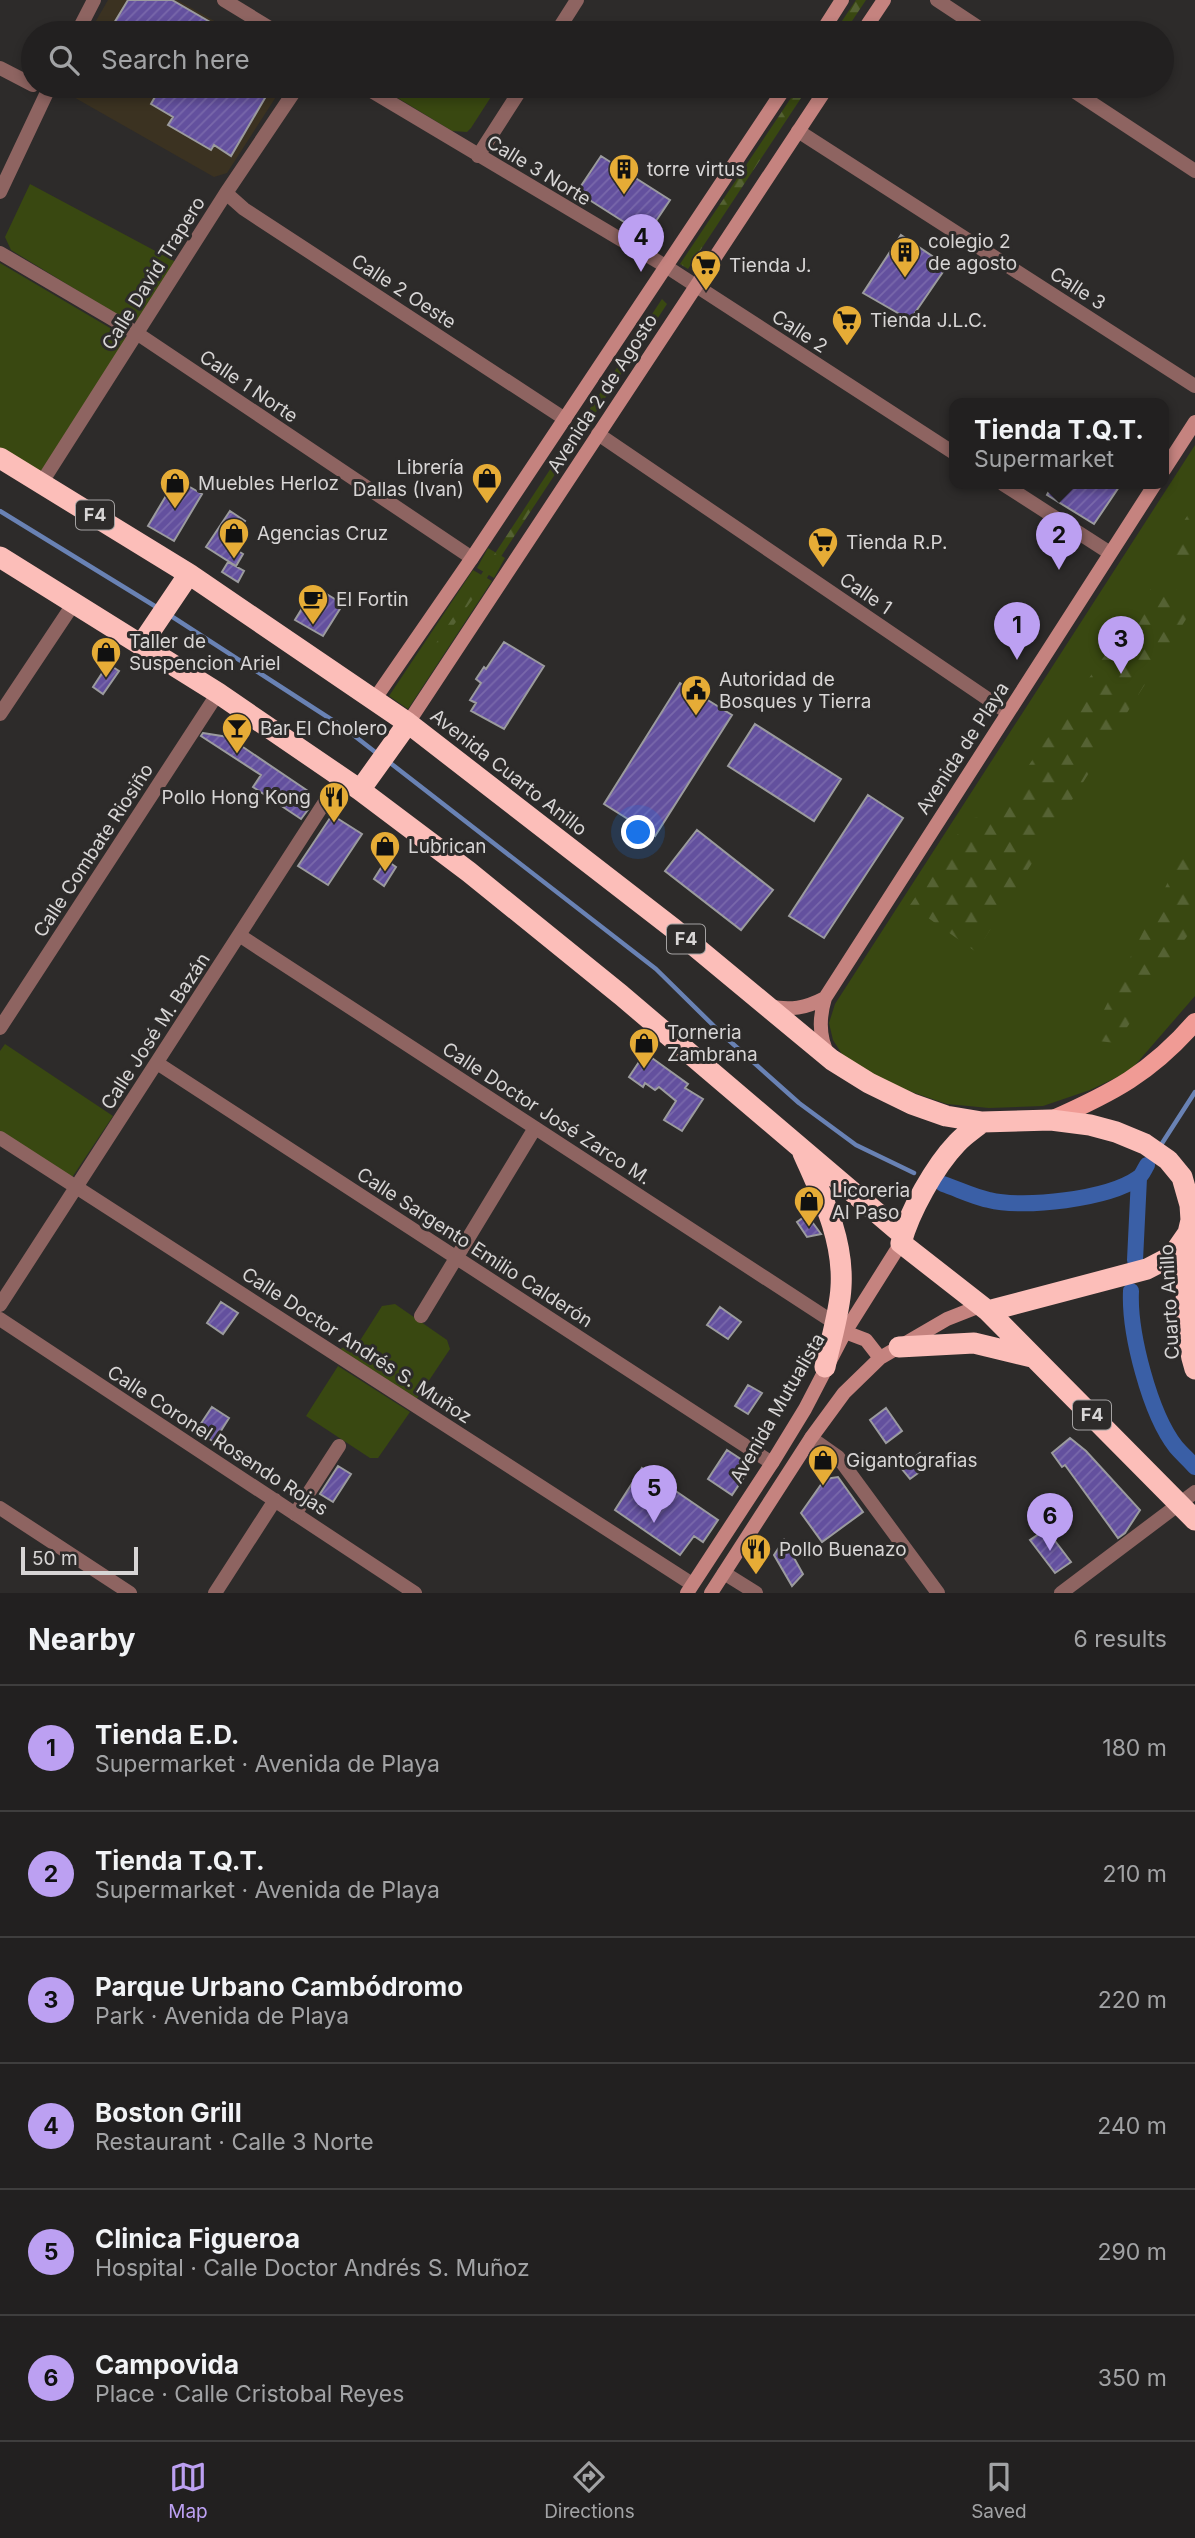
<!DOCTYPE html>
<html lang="en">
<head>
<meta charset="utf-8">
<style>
	:root { --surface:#222020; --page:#2e2d2d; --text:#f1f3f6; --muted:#a2a3a5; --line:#3f3e3e; --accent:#bca0f2 }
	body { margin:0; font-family:Inter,sans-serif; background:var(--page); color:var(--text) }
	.scale { position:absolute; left:21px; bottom:18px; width:117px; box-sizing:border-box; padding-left:7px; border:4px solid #d7d5d5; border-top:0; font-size:19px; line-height:24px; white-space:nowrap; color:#d7d5d5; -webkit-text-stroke:5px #2d2b2a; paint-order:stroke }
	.you { position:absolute; left:639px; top:833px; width:24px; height:24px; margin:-18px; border:5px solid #fff; border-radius:50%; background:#1a73e8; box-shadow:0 0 0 10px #1a73e833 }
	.badge { display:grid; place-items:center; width:46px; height:46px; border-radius:50%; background:var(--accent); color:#111; font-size:23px; font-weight:700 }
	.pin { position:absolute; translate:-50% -58px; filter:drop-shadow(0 2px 4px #0008) }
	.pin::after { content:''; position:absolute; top:37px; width:24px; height:21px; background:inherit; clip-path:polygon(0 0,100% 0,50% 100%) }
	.popup { position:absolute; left:949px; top:398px; width:220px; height:91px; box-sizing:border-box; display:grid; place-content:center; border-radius:14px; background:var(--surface); filter:drop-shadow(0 2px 5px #0005); font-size:23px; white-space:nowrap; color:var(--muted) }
	.popup b { font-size:26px; color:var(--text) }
	.popup::after { content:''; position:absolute; left:50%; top:100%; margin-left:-14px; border:14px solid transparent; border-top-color:var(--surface) }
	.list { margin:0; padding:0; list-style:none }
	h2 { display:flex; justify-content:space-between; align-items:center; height:91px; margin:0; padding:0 28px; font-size:30px }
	h2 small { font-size:23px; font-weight:400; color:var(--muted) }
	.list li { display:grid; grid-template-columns:46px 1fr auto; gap:21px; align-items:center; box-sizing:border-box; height:126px; padding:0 28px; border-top:2px solid var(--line) }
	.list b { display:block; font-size:26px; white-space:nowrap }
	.list p { margin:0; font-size:23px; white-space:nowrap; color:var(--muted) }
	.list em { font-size:23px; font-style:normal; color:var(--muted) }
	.icon { flex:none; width:38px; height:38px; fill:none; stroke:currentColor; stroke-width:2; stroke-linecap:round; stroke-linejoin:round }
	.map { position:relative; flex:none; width:1195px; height:1593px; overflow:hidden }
	.search { position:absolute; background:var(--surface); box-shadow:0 4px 10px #0003; left:21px; right:21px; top:21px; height:77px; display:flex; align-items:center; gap:18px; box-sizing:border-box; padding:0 24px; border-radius:38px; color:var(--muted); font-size:26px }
	.sheet { height:847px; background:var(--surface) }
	nav { display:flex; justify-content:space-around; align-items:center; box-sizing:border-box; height:98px; border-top:2px solid var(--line); background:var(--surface); font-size:19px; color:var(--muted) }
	nav a { display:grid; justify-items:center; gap:4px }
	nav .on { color:var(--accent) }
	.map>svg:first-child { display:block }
	.education { fill:#3b3221 }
	.green { fill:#394811 }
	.forest { fill:url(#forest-firs) }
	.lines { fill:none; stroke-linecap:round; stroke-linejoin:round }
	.stream { stroke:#6982b4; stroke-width:4.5 }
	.canal { stroke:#3a5fa6; stroke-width:16 }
	.building { fill:url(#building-hatch); stroke:#9b9b9e; stroke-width:2 }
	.street { stroke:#8e6461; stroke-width:14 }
	.secondary { stroke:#c5837f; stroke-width:14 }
	.primary { stroke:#f09b95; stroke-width:18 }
	.highway { stroke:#fcbeb9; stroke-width:21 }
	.labels { text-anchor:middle; stroke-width:6; stroke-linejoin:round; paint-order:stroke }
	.shield { fill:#2d2b2a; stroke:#a4a2a2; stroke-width:2 }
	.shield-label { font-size:18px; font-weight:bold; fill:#d7d5d5 }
	.poi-label { font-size:19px; fill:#d7d5d5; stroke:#2d2b2a; text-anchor:start }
	.street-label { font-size:19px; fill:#d7d5d5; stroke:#2d2b2a }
</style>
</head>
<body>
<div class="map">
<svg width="1195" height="1593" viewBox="0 0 1195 1593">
	<defs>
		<pattern id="forest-firs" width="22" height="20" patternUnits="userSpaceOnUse" patternTransform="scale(1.75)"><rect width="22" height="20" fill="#394811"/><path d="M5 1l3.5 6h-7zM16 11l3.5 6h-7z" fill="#556233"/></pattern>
		<pattern id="building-hatch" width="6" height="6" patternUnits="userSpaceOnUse" patternTransform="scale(1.75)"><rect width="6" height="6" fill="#63509e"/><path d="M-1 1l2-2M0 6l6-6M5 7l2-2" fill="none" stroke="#7968ab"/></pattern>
	</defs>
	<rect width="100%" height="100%" fill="#2d2b2a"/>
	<!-- education -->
	<path class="education" d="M108 0H177L236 33H89Z
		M63 86H283L227 173 214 177 63 91Z"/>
	<!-- green -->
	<path class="green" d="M378 86H498L471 128 467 132 452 131Z
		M30 184 176 262 138 320 129 322 11 250 5 237Z
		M0 263 127 338 41 473 0 448Z
		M1195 445V996L1130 1071 1090 1090 1043 1106 989 1108 947 1104 894 1086 845 1059 833 1040 829 1023 835 1004Z
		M488 548 505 558 494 578 477 568Z
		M473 570 492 581 408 709 389 696Z
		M5 1044 113 1116 71 1179 0 1132V1051Z
		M395 1304 447 1340 450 1349 416 1400 338 1350 361 1339 382 1306Z
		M338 1366 410 1412 378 1458H370L306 1416Z"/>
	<!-- forest -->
	<path class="forest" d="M856 0H866L844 33H834Z
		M799 86H809L688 269 680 264Z
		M662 299 667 304 475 596 402 695Z
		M1195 504V567L1161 556Z
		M1157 580 1195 599V605L976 952 910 905 968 819 995 814Z
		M1195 834V926L1144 993 1130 1023 1116 1043 1089 1040 1180 858Z"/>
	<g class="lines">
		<!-- stream -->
		<path class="stream" d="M0 511 158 608
			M168 614 343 727 379 755
			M389 762 656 969 723 1035 799 1103 856 1145 914 1173
			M1159 1148 1195 1092
			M1139 1178 1152 1158"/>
		<!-- canal -->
		<path class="canal" d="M943 1184C958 1189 974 1197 989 1200 1024 1209 1108 1199 1138 1178 1142 1176 1144 1170 1147 1165
			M1135 1260 1139 1178
			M1131 1291C1129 1333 1150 1414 1176 1447 1182 1454 1189 1460 1195 1467"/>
	</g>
	<!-- building -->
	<path class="building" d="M128 0H172L229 33H108Z
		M161 86H225L242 96 248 86H272L231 156 214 145 211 150 168 125 173 117 151 104Z
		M601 156 670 200 646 236 577 192Z
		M901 235 947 266 910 320 863 293Z
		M176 479 202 494 174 541 148 526Z
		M1053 484H1121L1094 524 1047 495Z
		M230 511 245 521 229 545 243 554 236 566 206 547Z
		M228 562 244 571 238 582 222 572Z
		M315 587 343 604 323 636 295 620Z
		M504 642 544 666 504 729 471 711 476 703 470 700 481 683 476 679 484 667 486 669Z
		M108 664 119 671 103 694 93 687Z
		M680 683 732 715 655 836 604 804Z
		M755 724 841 779 814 821 728 766Z
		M203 733 228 737 308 791 310 807 301 819 253 787 261 775 201 736Z
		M868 795 903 818 824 938 789 916Z
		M332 815 362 834 328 885 298 866Z
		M697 830 773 890 741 930 665 871Z
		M386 860 396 867 384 886 374 879Z
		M645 1053 688 1084 685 1088 703 1099 682 1131 664 1120 676 1101 659 1087 655 1090 645 1083 643 1087 629 1077Z
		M807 1215 821 1234 807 1237 797 1222Z
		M221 1302 238 1313 223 1334 207 1323Z
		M720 1307 741 1322 728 1339 707 1325Z
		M748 1385 762 1393 748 1414 735 1406Z
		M212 1407 229 1418 214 1442 196 1431Z
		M886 1408 902 1431 886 1443 870 1420Z
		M1070 1438 1086 1451 1140 1510 1125 1533 1118 1538 1065 1465 1062 1467 1052 1453Z
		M727 1450 745 1462 748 1471 732 1495 708 1479Z
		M920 1453 929 1465 910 1479 901 1468Z
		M338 1466 351 1474 333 1502 320 1494Z
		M642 1468 718 1520 703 1542 694 1536 680 1555 615 1510Z
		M838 1477 863 1512 822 1542 801 1513 825 1479Z
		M1046 1529 1071 1562 1055 1573 1030 1540Z
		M784 1540 803 1574 792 1586 774 1555Z"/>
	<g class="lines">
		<!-- street -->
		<path class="street" d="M224 0 278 33
			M937 0 987 33
			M77 33 94 0
			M556 33 577 0
			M0 68 33 85
			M363 86 667 267 954 453
			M1066 86 1195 171
			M798 131 1195 386
			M478 156 523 86
			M0 192 50 86
			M226 193 244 209 565 419
			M0 253 138 334 472 558
			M598 434 1007 712
			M42 482 226 193 298 86
			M1003 484 1110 553
			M0 714 74 603
			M239 935 833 1322
			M0 1028 218 693
			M157 1063 772 1463
			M0 1138 692 1584
			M0 1305 341 777
			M421 1316 535 1128
			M0 1319 415 1593
			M811 1438 838 1457 938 1593
			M0 1508 130 1593
			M295 1514 339 1446
			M724 1573 756 1593
			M215 1593 275 1500
			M1061 1593 1195 1492"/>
		<!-- secondary -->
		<path class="secondary" d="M821 33 842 0
			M862 33 884 0
			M1164 470 1195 422
			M374 700 472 558 786 86
			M408 723 828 86
			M769 1006C790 1011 806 1008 825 998
			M829 1056C818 1037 819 1018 825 998L1155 484
			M845 1332 866 1340 880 1358
			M687 1593 772 1463 805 1409 845 1332 901 1243
			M711 1593 811 1438 844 1393 880 1358 947 1319 980 1306"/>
		<!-- primary -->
		<path class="primary" d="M1051 1120C1112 1093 1151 1073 1195 1022"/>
		<!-- highway -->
		<path class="highway" d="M0 458 189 574 408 723 674 929 832 1060 869 1083 912 1104 946 1116 982 1122 1051 1120 1090 1125 1116 1132 1145 1144 1168 1160 1182 1177 1190 1205 1191 1220 1188 1233 1172 1256 1147 1269 988 1311
			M0 557 218 693 360 790 469 872 621 995 903 1235
			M141 645 189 574
			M360 790 408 723
			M982 1122C974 1129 964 1135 957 1143 935 1166 909 1212 901 1243L988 1311 1195 1520
			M803 1153C822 1196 844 1239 841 1287 840 1311 830 1343 825 1367
			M1188 1233C1187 1275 1182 1329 1195 1369
			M899 1347 974 1343 1032 1357"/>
	</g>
	<!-- icons -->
	<defs>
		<g id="building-pin" transform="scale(1.575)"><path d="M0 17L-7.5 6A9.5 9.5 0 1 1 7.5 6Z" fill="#e6ac36" stroke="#2d2b2a"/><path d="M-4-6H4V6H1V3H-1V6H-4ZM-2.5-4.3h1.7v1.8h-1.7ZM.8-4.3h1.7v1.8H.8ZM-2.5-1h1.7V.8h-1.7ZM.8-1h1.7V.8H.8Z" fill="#111"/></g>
		<g id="supermarket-pin" transform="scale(1.575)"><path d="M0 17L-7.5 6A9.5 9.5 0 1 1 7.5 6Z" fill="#e6ac36" stroke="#2d2b2a"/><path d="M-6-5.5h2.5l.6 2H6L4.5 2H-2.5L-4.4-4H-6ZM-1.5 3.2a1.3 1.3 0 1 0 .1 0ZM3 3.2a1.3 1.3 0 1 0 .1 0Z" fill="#111"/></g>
		<g id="shop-pin" transform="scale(1.575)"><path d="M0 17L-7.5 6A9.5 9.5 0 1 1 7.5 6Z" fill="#e6ac36" stroke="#2d2b2a"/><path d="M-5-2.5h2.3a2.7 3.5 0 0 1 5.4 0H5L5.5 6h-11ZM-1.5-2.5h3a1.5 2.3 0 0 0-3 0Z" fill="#111"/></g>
		<g id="cafe-pin" transform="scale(1.575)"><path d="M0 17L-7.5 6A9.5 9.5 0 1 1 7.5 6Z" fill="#e6ac36" stroke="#2d2b2a"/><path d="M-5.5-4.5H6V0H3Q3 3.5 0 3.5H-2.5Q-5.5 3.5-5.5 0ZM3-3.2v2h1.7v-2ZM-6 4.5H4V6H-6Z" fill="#111"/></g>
		<g id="civic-pin" transform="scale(1.575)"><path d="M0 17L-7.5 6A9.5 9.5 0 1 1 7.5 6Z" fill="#e6ac36" stroke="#2d2b2a"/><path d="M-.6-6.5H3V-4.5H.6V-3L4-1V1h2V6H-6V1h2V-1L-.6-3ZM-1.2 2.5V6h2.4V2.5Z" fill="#111"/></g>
		<g id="bar-pin" transform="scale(1.575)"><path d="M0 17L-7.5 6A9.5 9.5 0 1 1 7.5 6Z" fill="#e6ac36" stroke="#2d2b2a"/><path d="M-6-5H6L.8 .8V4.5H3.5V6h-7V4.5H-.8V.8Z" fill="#111"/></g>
		<g id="restaurant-pin" transform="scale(1.575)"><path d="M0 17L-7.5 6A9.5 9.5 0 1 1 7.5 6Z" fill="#e6ac36" stroke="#2d2b2a"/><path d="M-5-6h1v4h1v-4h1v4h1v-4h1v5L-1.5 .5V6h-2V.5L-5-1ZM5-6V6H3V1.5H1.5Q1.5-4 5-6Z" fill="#111"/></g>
	</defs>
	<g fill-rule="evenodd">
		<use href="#building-pin" x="624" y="169"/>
		<use href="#building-pin" x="905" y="252"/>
		<use href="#supermarket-pin" x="706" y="265"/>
		<use href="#supermarket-pin" x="847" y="320"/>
		<use href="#shop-pin" x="487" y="478"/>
		<use href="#shop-pin" x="175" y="483"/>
		<use href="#shop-pin" x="234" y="533"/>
		<use href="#supermarket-pin" x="823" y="542"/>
		<use href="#cafe-pin" x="313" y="599"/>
		<use href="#shop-pin" x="106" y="652"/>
		<use href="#civic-pin" x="696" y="690"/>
		<use href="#bar-pin" x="237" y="728"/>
		<use href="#restaurant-pin" x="334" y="797"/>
		<use href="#shop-pin" x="385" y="846"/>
		<use href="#shop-pin" x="644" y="1043"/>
		<use href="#shop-pin" x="809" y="1201"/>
		<use href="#shop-pin" x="823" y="1460"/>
		<use href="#restaurant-pin" x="756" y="1549"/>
	</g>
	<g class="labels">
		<!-- shield labels -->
		<g class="shield">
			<rect x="76" y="500.5" width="38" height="29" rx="5"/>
			<rect x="667" y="924.5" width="38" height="29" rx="5"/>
			<rect x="1073" y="1400.5" width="38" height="29" rx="5"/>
		</g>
		<g class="shield-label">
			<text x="95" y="521">F4</text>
			<text x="686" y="945">F4</text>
			<text x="1092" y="1421">F4</text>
		</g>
		<!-- poi labels -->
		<g class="poi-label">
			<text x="647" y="176">torre virtus</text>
			<text x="928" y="248">colegio 2<tspan x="928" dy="22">de agosto</tspan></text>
			<text x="729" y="272">Tienda J.</text>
			<text x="870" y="327">Tienda J.L.C.</text>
			<text x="464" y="474" text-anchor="end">Librería<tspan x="464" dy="22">Dallas (Ivan)</tspan></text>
			<text x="198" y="490">Muebles Herloz</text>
			<text x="257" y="540">Agencias Cruz</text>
			<text x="846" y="549">Tienda R.P.</text>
			<text x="336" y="606">El Fortin</text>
			<text x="129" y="648">Taller de<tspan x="129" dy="22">Suspencion Ariel</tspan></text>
			<text x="719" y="686">Autoridad de<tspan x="719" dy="22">Bosques y Tierra</tspan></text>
			<text x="260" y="735">Bar El Cholero</text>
			<text x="311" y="804" text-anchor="end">Pollo Hong Kong</text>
			<text x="408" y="853">Lubrican</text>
			<text x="667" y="1039">Torneria<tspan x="667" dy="22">Zambrana</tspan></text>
			<text x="832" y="1197">Licoreria<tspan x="832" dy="22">Al Paso</tspan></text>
			<text x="846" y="1467">Gigantografias</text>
			<text x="779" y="1556">Pollo Buenazo</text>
		</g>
		<!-- street labels -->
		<g class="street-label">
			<text transform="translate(539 170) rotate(31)" y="7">Calle 3 Norte</text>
			<text transform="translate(153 273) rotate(-58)" y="7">Calle David Trapero</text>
			<text transform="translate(1078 288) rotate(33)" y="7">Calle 3</text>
			<text transform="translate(404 291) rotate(33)" y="7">Calle 2 Oeste</text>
			<text transform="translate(800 331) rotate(33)" y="7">Calle 2</text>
			<text transform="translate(249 386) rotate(34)" y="7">Calle 1 Norte</text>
			<text transform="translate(602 393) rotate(-57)" y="7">Avenida 2 de Agosto</text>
			<text transform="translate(866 593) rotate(34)" y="7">Calle 1</text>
			<text transform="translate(962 748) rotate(-57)" y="7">Avenida de Playa</text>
			<text transform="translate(509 772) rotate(38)" y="7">Avenida Cuarto Anillo</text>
			<text transform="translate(93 850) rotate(-57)" y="7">Calle Combate Riosiño</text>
			<text transform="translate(155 1031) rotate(-57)" y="7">Calle José M. Bazán</text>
			<text transform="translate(547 1113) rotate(33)" y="7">Calle Doctor José Zarco M.</text>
			<text transform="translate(475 1247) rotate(33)" y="7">Calle Sargento Emilio Calderón</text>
			<text transform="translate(1169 1302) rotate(-93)" y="7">Cuarto Anillo</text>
			<text transform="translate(357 1345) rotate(33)" y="7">Calle Doctor Andrés S. Muñoz</text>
			<text transform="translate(777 1408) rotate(-60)" y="7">Avenida Mutualista</text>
			<text transform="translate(218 1440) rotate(33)" y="7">Calle Coronel Rosendo Rojas</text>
		</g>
	</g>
</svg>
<div class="scale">50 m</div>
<div class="you"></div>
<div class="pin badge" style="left:1017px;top:660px">1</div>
<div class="pin badge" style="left:1059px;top:570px">2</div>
<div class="popup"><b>Tienda T.Q.T.</b>Supermarket</div>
<div class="pin badge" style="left:1121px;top:674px">3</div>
<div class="pin badge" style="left:641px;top:272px">4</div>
<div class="pin badge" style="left:654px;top:1523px">5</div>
<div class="pin badge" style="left:1050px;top:1551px">6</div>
<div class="search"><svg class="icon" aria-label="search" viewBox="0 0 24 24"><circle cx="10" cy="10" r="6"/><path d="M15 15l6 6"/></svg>Search here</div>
</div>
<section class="sheet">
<h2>Nearby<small>6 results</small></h2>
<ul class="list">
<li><span class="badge">1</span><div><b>Tienda E.D.</b><p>Supermarket · Avenida de Playa</p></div><em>180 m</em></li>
<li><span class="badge">2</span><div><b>Tienda T.Q.T.</b><p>Supermarket · Avenida de Playa</p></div><em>210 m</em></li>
<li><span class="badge">3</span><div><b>Parque Urbano Cambódromo</b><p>Park · Avenida de Playa</p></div><em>220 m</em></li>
<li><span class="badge">4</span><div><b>Boston Grill</b><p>Restaurant · Calle 3 Norte</p></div><em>240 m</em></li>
<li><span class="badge">5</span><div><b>Clinica Figueroa</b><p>Hospital · Calle Doctor Andrés S. Muñoz</p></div><em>290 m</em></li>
<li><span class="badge">6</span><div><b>Campovida</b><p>Place · Calle Cristobal Reyes</p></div><em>350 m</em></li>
</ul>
</section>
<nav>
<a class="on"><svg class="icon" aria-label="map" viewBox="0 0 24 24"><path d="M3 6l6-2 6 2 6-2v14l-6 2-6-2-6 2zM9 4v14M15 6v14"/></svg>Map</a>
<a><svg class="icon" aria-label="directions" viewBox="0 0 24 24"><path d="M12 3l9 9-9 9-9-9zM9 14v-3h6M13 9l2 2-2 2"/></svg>Directions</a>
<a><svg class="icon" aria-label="saved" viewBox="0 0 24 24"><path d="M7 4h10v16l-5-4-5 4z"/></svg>Saved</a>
</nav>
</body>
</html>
